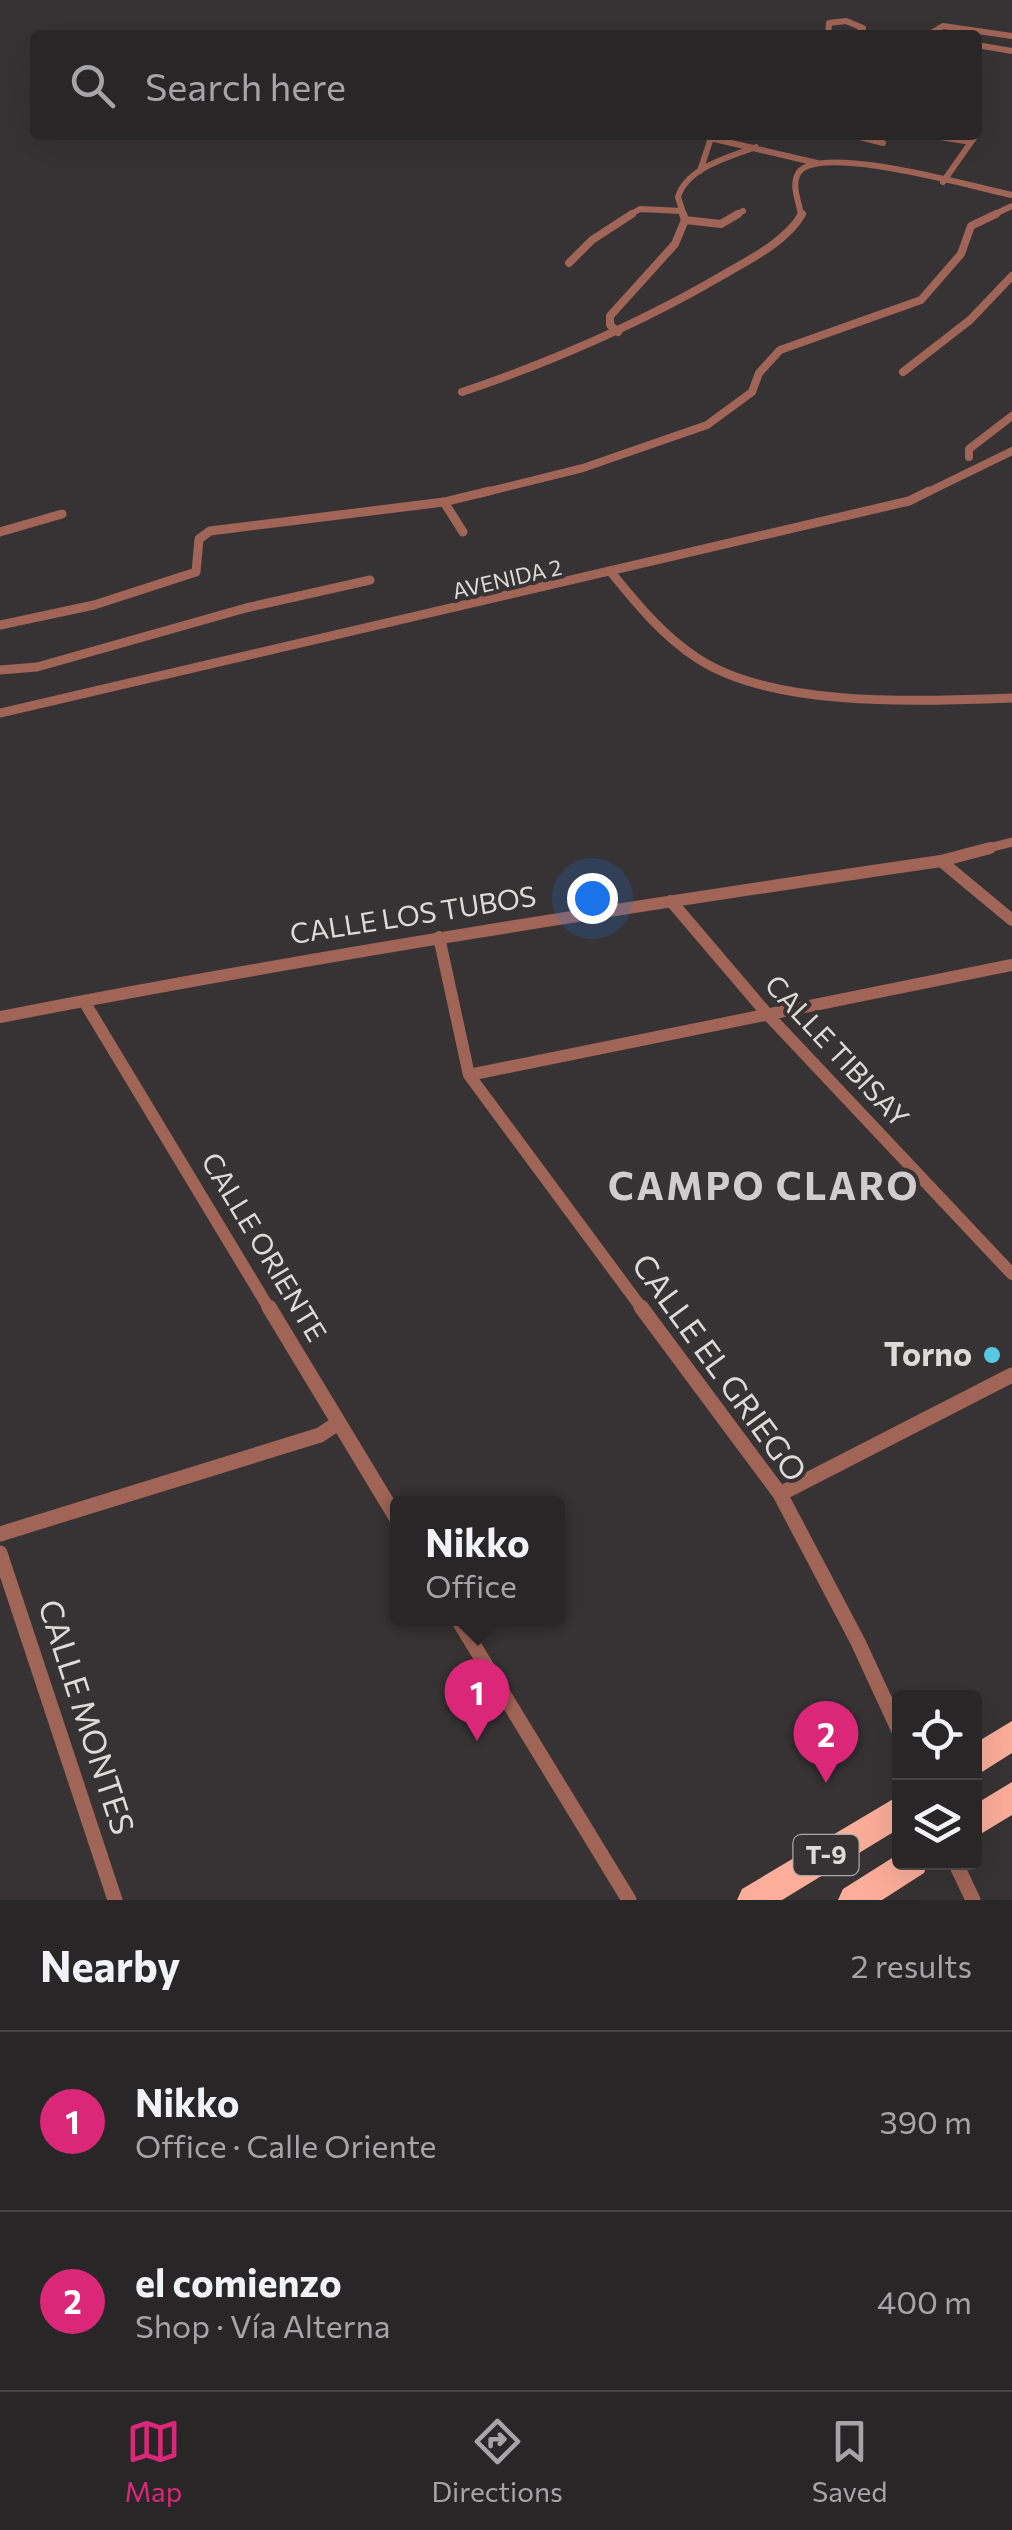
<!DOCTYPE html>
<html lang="en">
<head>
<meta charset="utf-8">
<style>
	:root { --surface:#292627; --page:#353233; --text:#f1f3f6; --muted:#a5a5a7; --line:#454344; --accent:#db2777 }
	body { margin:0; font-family:Commissioner,sans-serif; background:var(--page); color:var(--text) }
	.controls { position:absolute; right:30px; bottom:30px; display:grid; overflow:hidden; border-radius:10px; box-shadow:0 10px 40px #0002 }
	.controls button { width:90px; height:90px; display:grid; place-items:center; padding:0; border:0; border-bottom:2px solid var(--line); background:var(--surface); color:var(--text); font:50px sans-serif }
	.you { position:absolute; left:592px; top:898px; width:35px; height:35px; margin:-25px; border:8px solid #fff; border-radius:50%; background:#1a73e8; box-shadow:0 0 0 15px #1a73e833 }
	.badge { display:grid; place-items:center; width:65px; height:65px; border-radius:50%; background:var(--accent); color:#fff; font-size:32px; font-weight:700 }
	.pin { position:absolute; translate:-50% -82px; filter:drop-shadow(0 2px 5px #0008) }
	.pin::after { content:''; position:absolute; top:52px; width:35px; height:30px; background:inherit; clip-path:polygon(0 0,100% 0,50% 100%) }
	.popup { position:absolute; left:390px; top:1496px; width:175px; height:130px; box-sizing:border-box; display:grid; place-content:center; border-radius:10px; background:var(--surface); filter:drop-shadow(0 2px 8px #0005); font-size:32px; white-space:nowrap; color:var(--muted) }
	.popup b { font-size:38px; color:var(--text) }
	.popup::after { content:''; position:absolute; left:50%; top:100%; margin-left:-20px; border:20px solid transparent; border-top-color:var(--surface) }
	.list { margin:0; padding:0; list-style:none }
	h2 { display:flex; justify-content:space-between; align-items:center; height:130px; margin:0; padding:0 40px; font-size:42px }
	h2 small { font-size:32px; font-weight:400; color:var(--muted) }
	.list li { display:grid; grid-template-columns:65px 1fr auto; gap:30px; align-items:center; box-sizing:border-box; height:180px; padding:0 40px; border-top:2px solid var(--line) }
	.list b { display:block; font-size:38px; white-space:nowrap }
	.list p { margin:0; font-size:32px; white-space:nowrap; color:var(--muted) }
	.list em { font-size:32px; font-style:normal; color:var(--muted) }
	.icon { flex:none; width:55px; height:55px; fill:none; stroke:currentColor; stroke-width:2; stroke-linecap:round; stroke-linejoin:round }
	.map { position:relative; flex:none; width:1012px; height:1900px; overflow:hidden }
	.search { position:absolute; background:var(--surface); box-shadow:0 10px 40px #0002; left:30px; right:30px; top:30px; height:110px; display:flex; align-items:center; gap:25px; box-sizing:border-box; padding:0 35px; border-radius:10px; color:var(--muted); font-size:38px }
	.sheet { height:490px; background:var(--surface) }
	nav { display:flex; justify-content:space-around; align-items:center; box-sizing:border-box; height:140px; border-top:2px solid var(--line); background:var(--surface); font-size:28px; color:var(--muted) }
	nav a { display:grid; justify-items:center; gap:5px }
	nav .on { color:var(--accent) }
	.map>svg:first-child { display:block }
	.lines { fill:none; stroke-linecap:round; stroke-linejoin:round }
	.minor-far4 { stroke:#a16557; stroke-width:6 }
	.minor-far3 { stroke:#a16557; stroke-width:8 }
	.minor-far2 { stroke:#a16557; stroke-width:9 }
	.minor-far1 { stroke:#a16557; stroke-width:12 }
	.minor { stroke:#a16557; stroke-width:15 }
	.trunk { fill:#fcae9b; fill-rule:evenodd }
	.poi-dot { fill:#58c9e3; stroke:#373334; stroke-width:4 }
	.labels { text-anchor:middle; stroke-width:8; stroke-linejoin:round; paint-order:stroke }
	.far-street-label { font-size:22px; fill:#dddada; stroke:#373334 }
	.shield { fill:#373334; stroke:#aba8a8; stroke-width:2.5 }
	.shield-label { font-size:25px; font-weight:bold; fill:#dddada }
	.street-label { font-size:28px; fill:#dddada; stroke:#373334 }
	.near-poi-label { font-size:32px; font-weight:bold; fill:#dddada; stroke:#373334; text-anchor:end }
	.near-street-label { font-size:32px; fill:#dddada; stroke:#373334 }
	.district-label { font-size:38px; font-weight:bold; letter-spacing:2.5px; fill:#d1cccd; stroke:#373334 }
</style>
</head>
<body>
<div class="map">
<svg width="1012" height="1900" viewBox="0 0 1012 1900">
	<rect width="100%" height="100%" fill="#373334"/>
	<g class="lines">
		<!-- minor-far4 -->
		<path class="minor-far4" d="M828 35 829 23 846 21 863 28 857 35
			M928 35 943 26 1012 36
			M977 45 1012 51
			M697 135 817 163
			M860 135 856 136 883 143
			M928 135 971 142
			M700 171 711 138
			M943 182 976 135
			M628 216 640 209 682 211
			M684 216 678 197C687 167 730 157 756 147
			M734 216 743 211
			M801 216C800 203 790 185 799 172 822 143 977 188 1012 195
			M991 216 1012 206"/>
		<!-- minor-far3 -->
		<path class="minor-far3" d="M685 220 721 224 738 214
			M569 263 592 240 632 214
			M618 332 610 325V316L675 244 685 220 683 214
			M903 372 970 320 1012 276
			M462 392C554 361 639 324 723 275 749 260 787 241 802 214
			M969 457V449L1012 416
			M478 494 583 468 707 425 752 392 759 373 780 350 921 300 961 254 971 226 996 214
			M924 494 1012 451"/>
		<!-- minor-far2 -->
		<path class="minor-far2" d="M444 502 463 532
			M0 532 62 514
			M611 572C636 603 663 636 697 658 774 709 923 701 1012 698
			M0 625 94 605 196 572 199 539 210 531 444 502 489 491
			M0 670 37 667 246 608 370 580
			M0 713 909 501 929 491
			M981 850 1012 842"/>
		<!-- minor-far1 -->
		<path class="minor-far1" d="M941 861 1012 920
			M671 901 768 1015 1012 1274
			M439 937 469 1075 643 1310
			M85 1003 270 1310
			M0 1017C313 956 626 907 941 861L990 848
			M469 1075 1012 965"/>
		<!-- minor -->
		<path class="minor" d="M269 1307 397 1519
			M641 1307 780 1494 858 1642 900 1733
			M780 1494 1012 1375
			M0 1534 320 1435 338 1423
			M0 1553 115 1900
			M457 1618 629 1900
			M955 1862 973 1900"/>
		<!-- trunk -->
		<path class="trunk" d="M1012 1721V1753L974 1777V1744Z
			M1012 1782V1815L974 1838V1805Z
			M900 1795V1828L782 1900H737L742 1889Z
			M900 1853V1862H928L924 1873 882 1900H838L843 1889Z"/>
	</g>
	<!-- markers -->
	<circle class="poi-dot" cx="992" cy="1355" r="10"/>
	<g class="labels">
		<!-- far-street labels -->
		<g class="far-street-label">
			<text transform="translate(507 579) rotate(-13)" y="8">AVENIDA 2</text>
		</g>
		<!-- shield labels -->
		<rect class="shield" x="793.5" y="1835" width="65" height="40" rx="8"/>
		<g class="shield-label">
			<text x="826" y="1864">T-9</text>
		</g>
		<!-- street labels -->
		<g class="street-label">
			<text transform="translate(413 915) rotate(-9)" y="10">CALLE LOS TUBOS</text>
			<text transform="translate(837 1051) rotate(47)" y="10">CALLE TIBISAY</text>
			<text transform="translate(264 1247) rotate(59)" y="10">CALLE ORIENTE</text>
		</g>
		<!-- near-poi labels -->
		<g class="near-poi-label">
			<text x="972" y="1366">Torno</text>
		</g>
		<!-- near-street labels -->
		<g class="near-street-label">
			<text transform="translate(719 1368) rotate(54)" y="11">CALLE EL GRIEGO</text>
			<text transform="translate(86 1717) rotate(72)" y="11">CALLE MONTES</text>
		</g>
		<!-- district labels -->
		<g class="district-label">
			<text x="764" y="1200">CAMPO CLARO</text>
		</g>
	</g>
</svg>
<div class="controls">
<button><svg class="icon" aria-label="locate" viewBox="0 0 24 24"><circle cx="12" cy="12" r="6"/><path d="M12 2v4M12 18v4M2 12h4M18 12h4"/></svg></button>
<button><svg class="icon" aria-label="layers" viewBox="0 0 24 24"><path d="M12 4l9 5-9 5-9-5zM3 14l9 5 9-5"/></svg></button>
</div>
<div class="you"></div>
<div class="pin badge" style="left:477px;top:1741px">1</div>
<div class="popup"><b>Nikko</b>Office</div>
<div class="pin badge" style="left:826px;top:1783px">2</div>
<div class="search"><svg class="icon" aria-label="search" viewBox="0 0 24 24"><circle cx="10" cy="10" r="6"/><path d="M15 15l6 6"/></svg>Search here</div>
</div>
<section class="sheet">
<h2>Nearby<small>2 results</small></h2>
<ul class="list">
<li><span class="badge">1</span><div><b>Nikko</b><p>Office · Calle Oriente</p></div><em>390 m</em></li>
<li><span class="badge">2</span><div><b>el comienzo</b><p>Shop · Vía Alterna</p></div><em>400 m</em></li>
</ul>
</section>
<nav>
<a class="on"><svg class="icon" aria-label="map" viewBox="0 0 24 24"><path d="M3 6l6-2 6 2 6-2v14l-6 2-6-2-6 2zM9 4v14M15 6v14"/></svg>Map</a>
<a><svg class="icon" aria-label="directions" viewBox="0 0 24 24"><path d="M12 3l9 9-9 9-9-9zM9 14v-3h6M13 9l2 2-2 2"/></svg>Directions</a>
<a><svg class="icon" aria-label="saved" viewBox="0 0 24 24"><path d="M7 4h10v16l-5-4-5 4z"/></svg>Saved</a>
</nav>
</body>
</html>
